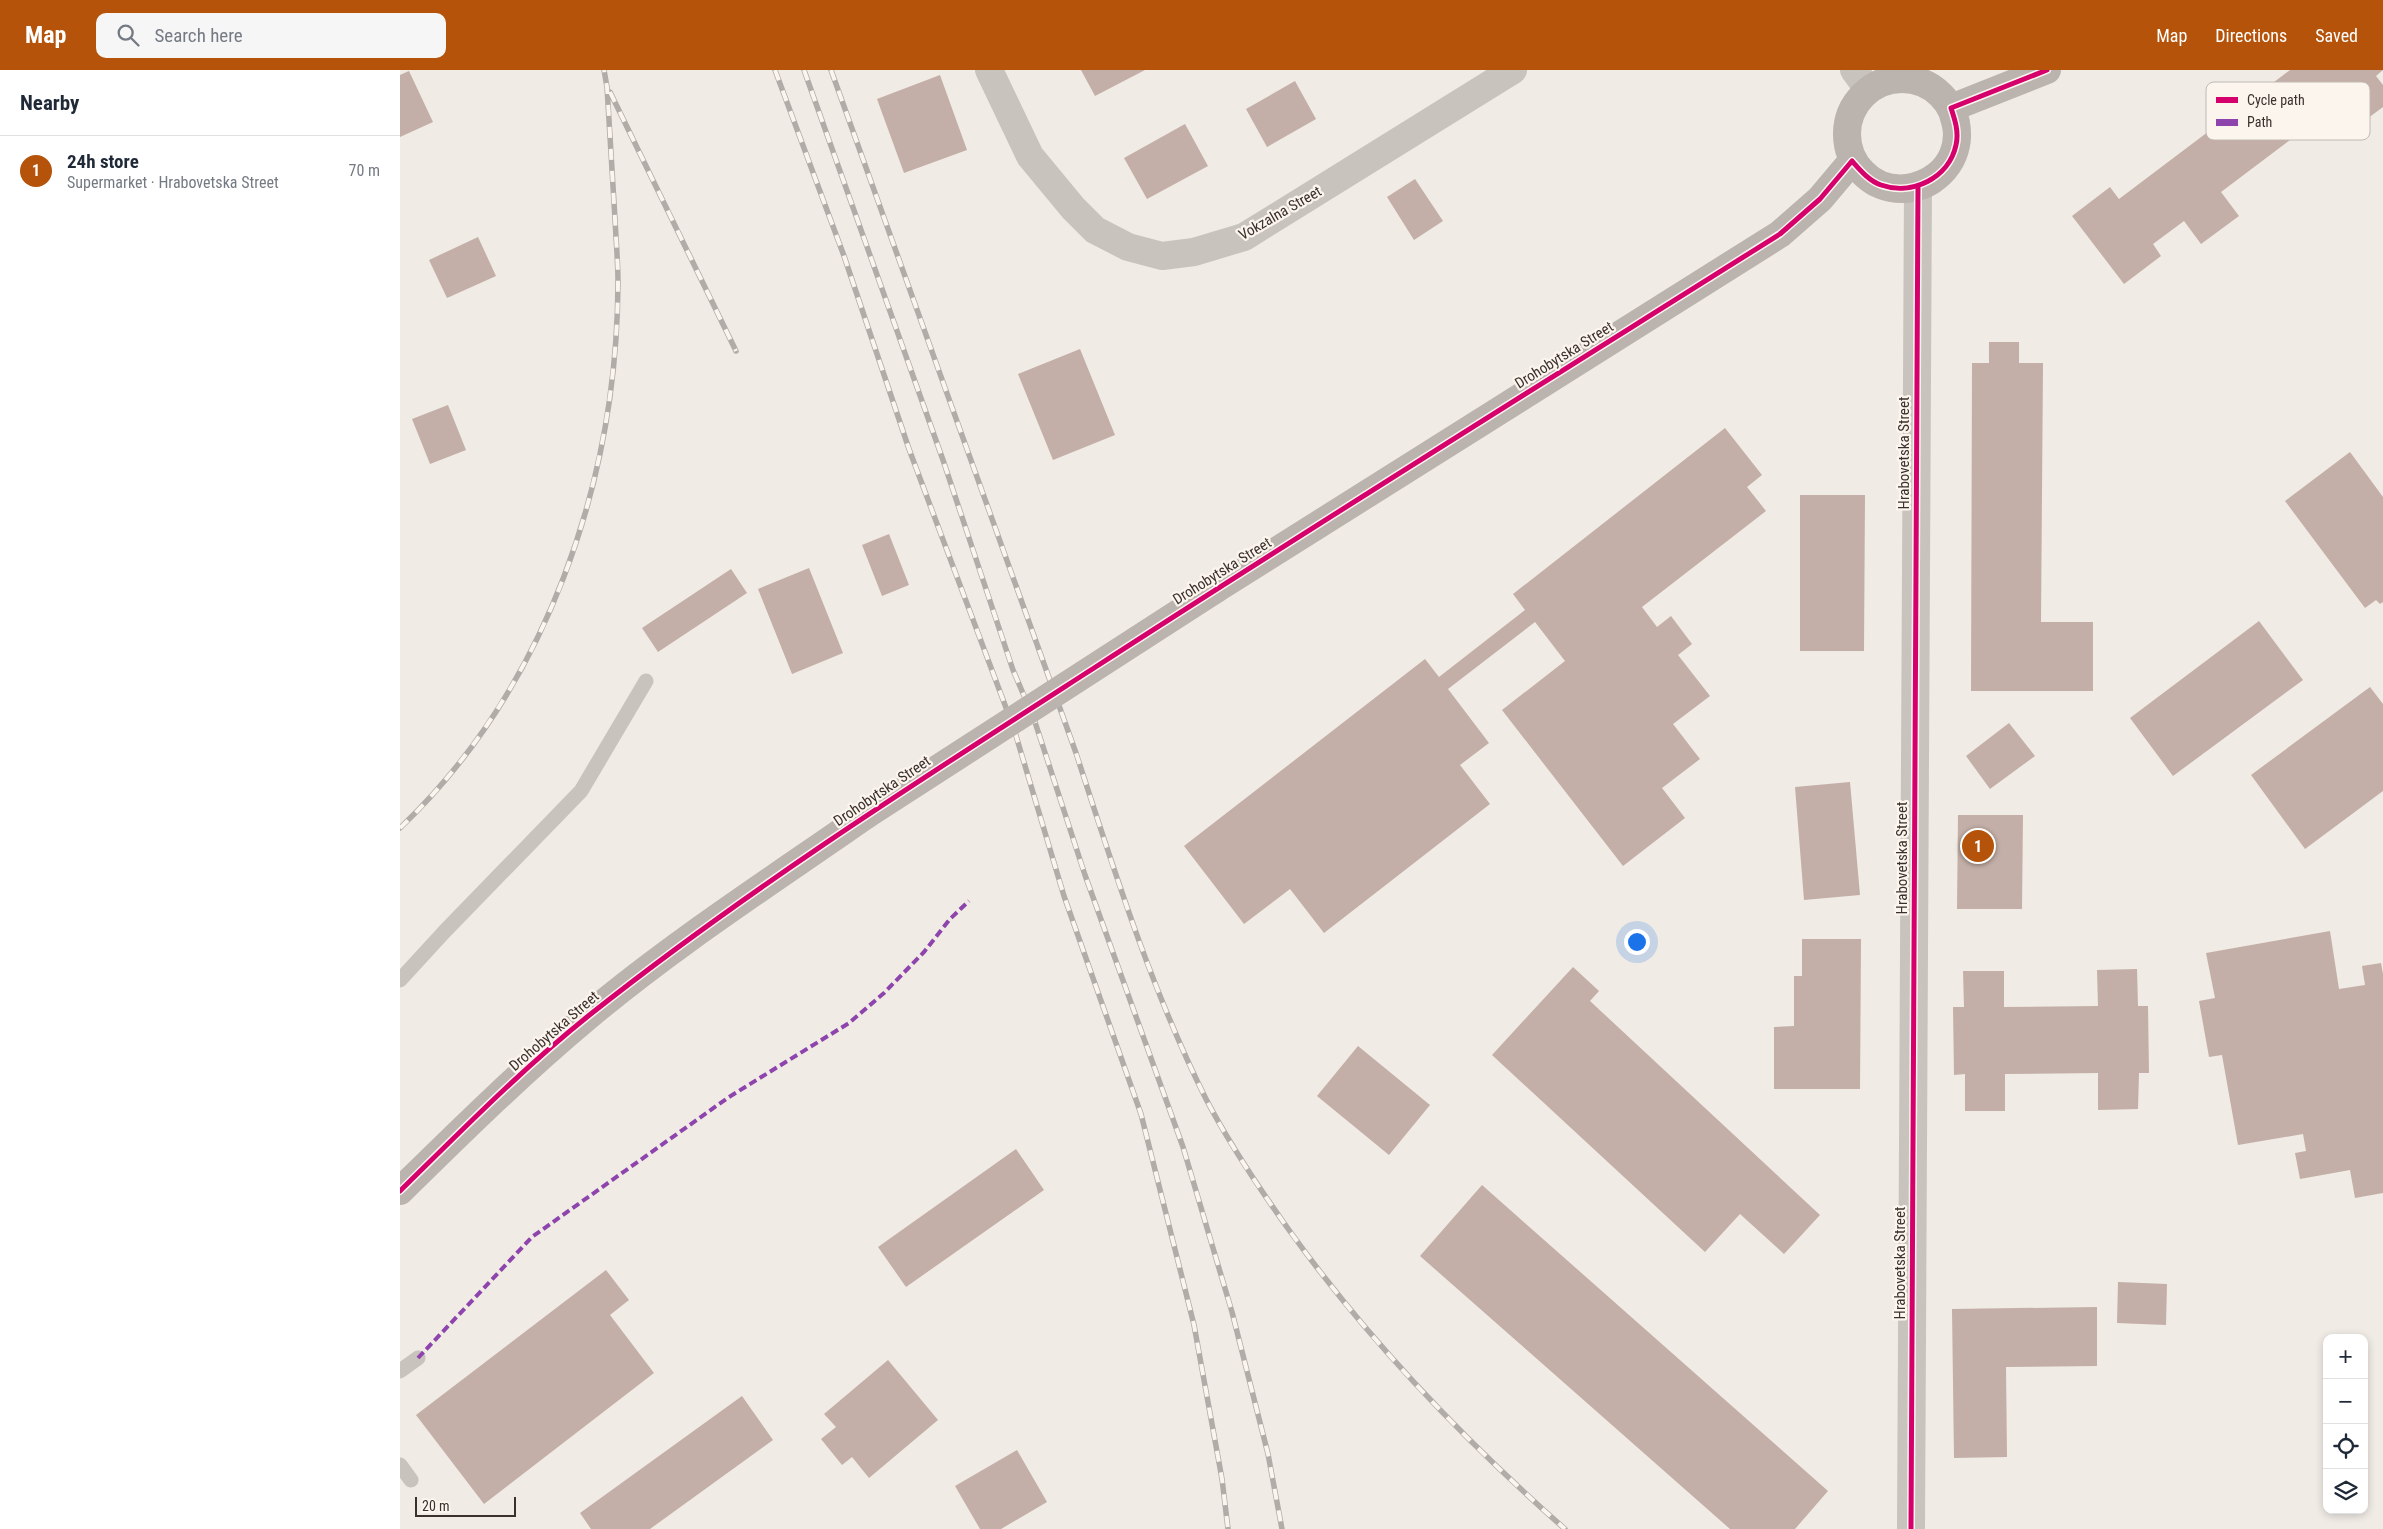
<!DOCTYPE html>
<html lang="en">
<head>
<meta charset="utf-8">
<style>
	:root { --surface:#fff; --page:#f6f6f7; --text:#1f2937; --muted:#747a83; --line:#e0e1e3; --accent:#b45309 }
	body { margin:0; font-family:"Roboto Condensed",sans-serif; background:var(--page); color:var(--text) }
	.controls { position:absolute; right:15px; bottom:15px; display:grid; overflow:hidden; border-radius:10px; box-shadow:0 2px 8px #0003 }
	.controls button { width:45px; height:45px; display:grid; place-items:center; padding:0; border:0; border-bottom:1px solid var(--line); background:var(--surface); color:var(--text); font:25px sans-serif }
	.scale { position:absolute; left:15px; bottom:12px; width:101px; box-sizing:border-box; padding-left:5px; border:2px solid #3b302b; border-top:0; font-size:14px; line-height:18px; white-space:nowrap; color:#3b302b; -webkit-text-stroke:4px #fbf5ee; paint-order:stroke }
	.you { position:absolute; left:1236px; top:871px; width:18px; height:18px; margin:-12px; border:4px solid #fff; border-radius:50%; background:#1a73e8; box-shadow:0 0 0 8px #1a73e833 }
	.badge { display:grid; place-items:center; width:32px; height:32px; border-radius:50%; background:var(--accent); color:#fff; font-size:16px; font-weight:700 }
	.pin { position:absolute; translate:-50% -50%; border:2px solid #fff; box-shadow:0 1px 5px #0006 }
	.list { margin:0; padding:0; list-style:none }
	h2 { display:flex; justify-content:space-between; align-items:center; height:65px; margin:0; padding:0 20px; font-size:21px }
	h2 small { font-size:16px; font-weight:400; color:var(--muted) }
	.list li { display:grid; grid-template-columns:32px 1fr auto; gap:15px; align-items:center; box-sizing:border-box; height:70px; padding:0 20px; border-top:1px solid var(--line) }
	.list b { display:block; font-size:19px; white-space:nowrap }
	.list p { margin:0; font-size:16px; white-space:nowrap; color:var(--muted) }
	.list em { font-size:16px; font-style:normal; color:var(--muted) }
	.icon { flex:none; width:28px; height:28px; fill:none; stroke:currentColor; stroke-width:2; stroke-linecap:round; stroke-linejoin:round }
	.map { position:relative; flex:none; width:1983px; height:1459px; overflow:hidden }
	header { display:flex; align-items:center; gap:30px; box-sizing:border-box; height:70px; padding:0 25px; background:var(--accent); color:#fff }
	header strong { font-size:24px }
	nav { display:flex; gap:28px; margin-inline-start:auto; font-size:18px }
	.search { width:350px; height:45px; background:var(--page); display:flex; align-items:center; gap:12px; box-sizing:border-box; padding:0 18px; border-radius:10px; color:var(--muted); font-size:19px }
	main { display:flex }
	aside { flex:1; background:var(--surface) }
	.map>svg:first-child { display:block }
	.building { fill:#c3afa7 }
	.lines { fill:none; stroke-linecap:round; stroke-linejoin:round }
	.service { stroke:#c9c3be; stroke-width:15 }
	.tertiary { stroke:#c9c3be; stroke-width:28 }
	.secondary { stroke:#bab3ae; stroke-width:28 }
	.rail-casing { stroke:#b1aca8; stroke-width:5.5 }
	.rail { stroke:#fbf5ee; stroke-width:4; stroke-dasharray:11; stroke-linecap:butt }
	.secondary-bridge { stroke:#bab3ae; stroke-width:28 }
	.quiet { stroke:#8e44ad; stroke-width:4; stroke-dasharray:8 4; stroke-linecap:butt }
	.cycleway-casing { stroke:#fbf5ee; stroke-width:8 }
	.cycleway { stroke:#d6006c; stroke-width:5 }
	.labels { text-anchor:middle; stroke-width:4.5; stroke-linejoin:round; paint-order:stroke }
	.street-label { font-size:15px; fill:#3b302b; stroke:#fbf5ee }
	.key { fill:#fbf5ee; stroke:#c1bab4; stroke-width:1 }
	.key-label { font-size:14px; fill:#3b302b }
</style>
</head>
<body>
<header>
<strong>Map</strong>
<div class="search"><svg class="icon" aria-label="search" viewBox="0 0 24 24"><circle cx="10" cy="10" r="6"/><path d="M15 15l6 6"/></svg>Search here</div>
<nav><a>Map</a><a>Directions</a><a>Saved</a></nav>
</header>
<main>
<aside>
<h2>Nearby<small></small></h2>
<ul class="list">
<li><span class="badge">1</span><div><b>24h store</b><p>Supermarket · Hrabovetska Street</p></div><em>70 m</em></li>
</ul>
</aside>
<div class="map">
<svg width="1983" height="1459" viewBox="0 0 1983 1459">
	<rect width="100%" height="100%" fill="#f0ebe5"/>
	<!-- building -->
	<path class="building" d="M681 0H745L695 26Z
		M1890 0H1983L1976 6 1983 15V37L1956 57 1938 34 1821 122 1839 146 1801 174 1784 151 1753 174 1761 186 1724 214 1672 146 1710 117 1719 129Z
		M9 1 33 52 0 67V5Z
		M540 5 567 80 504 103 477 29Z
		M895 11 916 49 867 77 846 39Z
		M785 54 808 96 747 129 724 88Z
		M1015 109 1043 151 1014 170 987 127Z
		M78 167 96 206 47 228 29 190Z
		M1589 272H1619V293H1643L1641 552H1693V621H1571L1572 293H1589Z
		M680 279 715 365 653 390 618 304Z
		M48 335 66 380 30 394 12 349Z
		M1325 358 1362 405 1347 417 1366 441 1242 537 1257 557 1271 546 1292 574 1278 585 1310 626 1273 654 1300 689 1262 718 1285 748 1223 796 1102 640 1165 591 1135 552 1048 619 1089 673 1060 695 1090 734 924 863 890 819 844 854 784 776 1025 589 1039 607 1125 540 1113 524Z
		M1950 382 1983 427V532L1980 534 1976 530 1965 538 1885 431Z
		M1400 425H1465L1464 581H1400Z
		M489 464 509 515 482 526 462 475Z
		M409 498 443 583 392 604 358 519Z
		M331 499 347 523 258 582 242 558Z
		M1859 551 1903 610 1773 706 1730 648Z
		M1970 617 1983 634V721L1905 779 1851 705Z
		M1609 653 1635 686 1590 719 1566 686Z
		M1450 712 1460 825 1404 830 1395 717Z
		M1558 745H1623L1622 839H1557Z
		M1930 861 1939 919 1965 915 1962 896 1981 893 1983 904V1123L1955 1128 1950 1100 1900 1109 1895 1083 1906 1081 1903 1064 1838 1075 1822 985 1809 987 1799 931 1815 928 1806 883Z
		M1402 869H1461L1460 1019H1374V957L1394 956V906H1402Z
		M1173 897 1199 921 1190 931 1420 1145 1384 1184 1340 1144 1305 1182 1092 985Z
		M1737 899 1738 936H1748L1749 1003H1739L1738 1039 1698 1040V1003L1605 1004V1041H1565V1004L1554 1005 1553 937H1564L1563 901H1604V937L1698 936 1697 900Z
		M958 976 1030 1035 989 1085 917 1026Z
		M616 1079 644 1120 506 1217 478 1177Z
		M1082 1115 1428 1421 1395 1459H1330L1020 1186Z
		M206 1200 229 1230 210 1245 254 1303 84 1434 16 1345Z
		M1718 1212 1767 1214 1766 1255 1717 1253Z
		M1697 1237V1296L1606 1297 1607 1387 1554 1388 1552 1239Z
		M488 1290 538 1350 469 1408 452 1387 442 1395 421 1369 436 1357 424 1344Z
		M342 1326 373 1370 250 1459H191L180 1443Z
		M617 1380 647 1432 601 1459H580L555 1416Z"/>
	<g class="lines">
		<!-- service -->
		<path class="service" d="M0 910 45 861 181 721 246 611
			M0 1301 18 1288
			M0 1395 11 1410"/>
		<!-- tertiary -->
		<path class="tertiary" d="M589 0 630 86 673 138 695 160 728 177 762 186 794 182 844 167 1113 0
			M1454 0 1468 19
			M1511 1459 1518 116"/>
		<!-- secondary -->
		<path class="secondary" d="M1447 64a55 55 0 1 1 110 0a55 55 0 1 1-110 0Z
			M816 519 1380 164 1420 129 1452 91C1460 100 1469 111 1481 115 1512 126 1549 108 1556 75 1559 62 1555 50 1551 38L1647 0
			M0 1121C61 1061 122 1001 188 946 275 873 373 810 466 745"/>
		<!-- rail casing -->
		<g class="rail-casing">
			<path id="rail" d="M375 0 444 186 509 379 614 659 664 826 741 1044 794 1255 822 1409 828 1459
				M404 0 543 390 613 600 634 649 685 805 783 1077 832 1242 868 1384 882 1459
				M431 0 676 683C714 800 751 919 806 1029 830 1075 859 1118 889 1160 968 1270 1063 1369 1165 1459
				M210 22 336 281
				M0 758C146 619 217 412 218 213 218 192 216 170 215 149 212 105 210 61 207 17L204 0"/>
		</g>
		<!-- rail -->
		<use href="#rail" class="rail"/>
		<!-- secondary-bridge -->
		<path class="secondary-bridge" d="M466 745 816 519"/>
		<!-- quiet -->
		<path class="quiet" d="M18 1288 132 1167 329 1027 449 953 484 923 524 882 550 849 569 831"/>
		<!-- cycleway casing -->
		<g class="cycleway-casing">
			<path id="cycleway" d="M0 1121C62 1060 124 997 192 943 351 817 523 708 694 598 921 451 1151 308 1380 164L1420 129 1452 91C1460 100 1469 111 1481 115 1512 126 1549 108 1556 75 1559 62 1555 50 1551 38L1647 0
				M1511 1459 1518 116"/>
		</g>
		<!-- cycleway -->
		<use href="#cycleway" class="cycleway"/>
	</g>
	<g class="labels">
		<!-- street labels -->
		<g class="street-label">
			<text transform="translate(880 143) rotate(-30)" y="5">Vokzalna Street</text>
			<text transform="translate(1164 285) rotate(-32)" y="5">Drohobytska Street</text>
			<text transform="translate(1504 383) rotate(-90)" y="5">Hrabovetska Street</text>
			<text transform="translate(822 501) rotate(-32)" y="5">Drohobytska Street</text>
			<text transform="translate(482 721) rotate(-34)" y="5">Drohobytska Street</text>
			<text transform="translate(1502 788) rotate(-90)" y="5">Hrabovetska Street</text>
			<text transform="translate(154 961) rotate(-41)" y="5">Drohobytska Street</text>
			<text transform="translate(1500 1193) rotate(-90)" y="5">Hrabovetska Street</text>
		</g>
	</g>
	<!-- legend -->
	<rect x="1806" y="12" width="164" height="58" rx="8" class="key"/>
	<rect x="1816" y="27" width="22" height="6" fill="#d6006c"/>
	<rect x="1816" y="49" width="22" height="7" fill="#8e44ad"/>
	<g class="key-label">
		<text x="1847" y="35">Cycle path</text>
		<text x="1847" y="57">Path</text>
	</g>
</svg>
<div class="controls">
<button>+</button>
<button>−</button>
<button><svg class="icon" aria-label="locate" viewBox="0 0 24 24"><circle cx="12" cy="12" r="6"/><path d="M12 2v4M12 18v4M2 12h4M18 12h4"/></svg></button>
<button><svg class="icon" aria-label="layers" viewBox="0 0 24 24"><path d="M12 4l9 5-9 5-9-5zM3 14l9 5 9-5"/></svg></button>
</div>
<div class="scale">20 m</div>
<div class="you"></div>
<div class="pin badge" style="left:1578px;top:776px">1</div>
</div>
</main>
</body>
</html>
